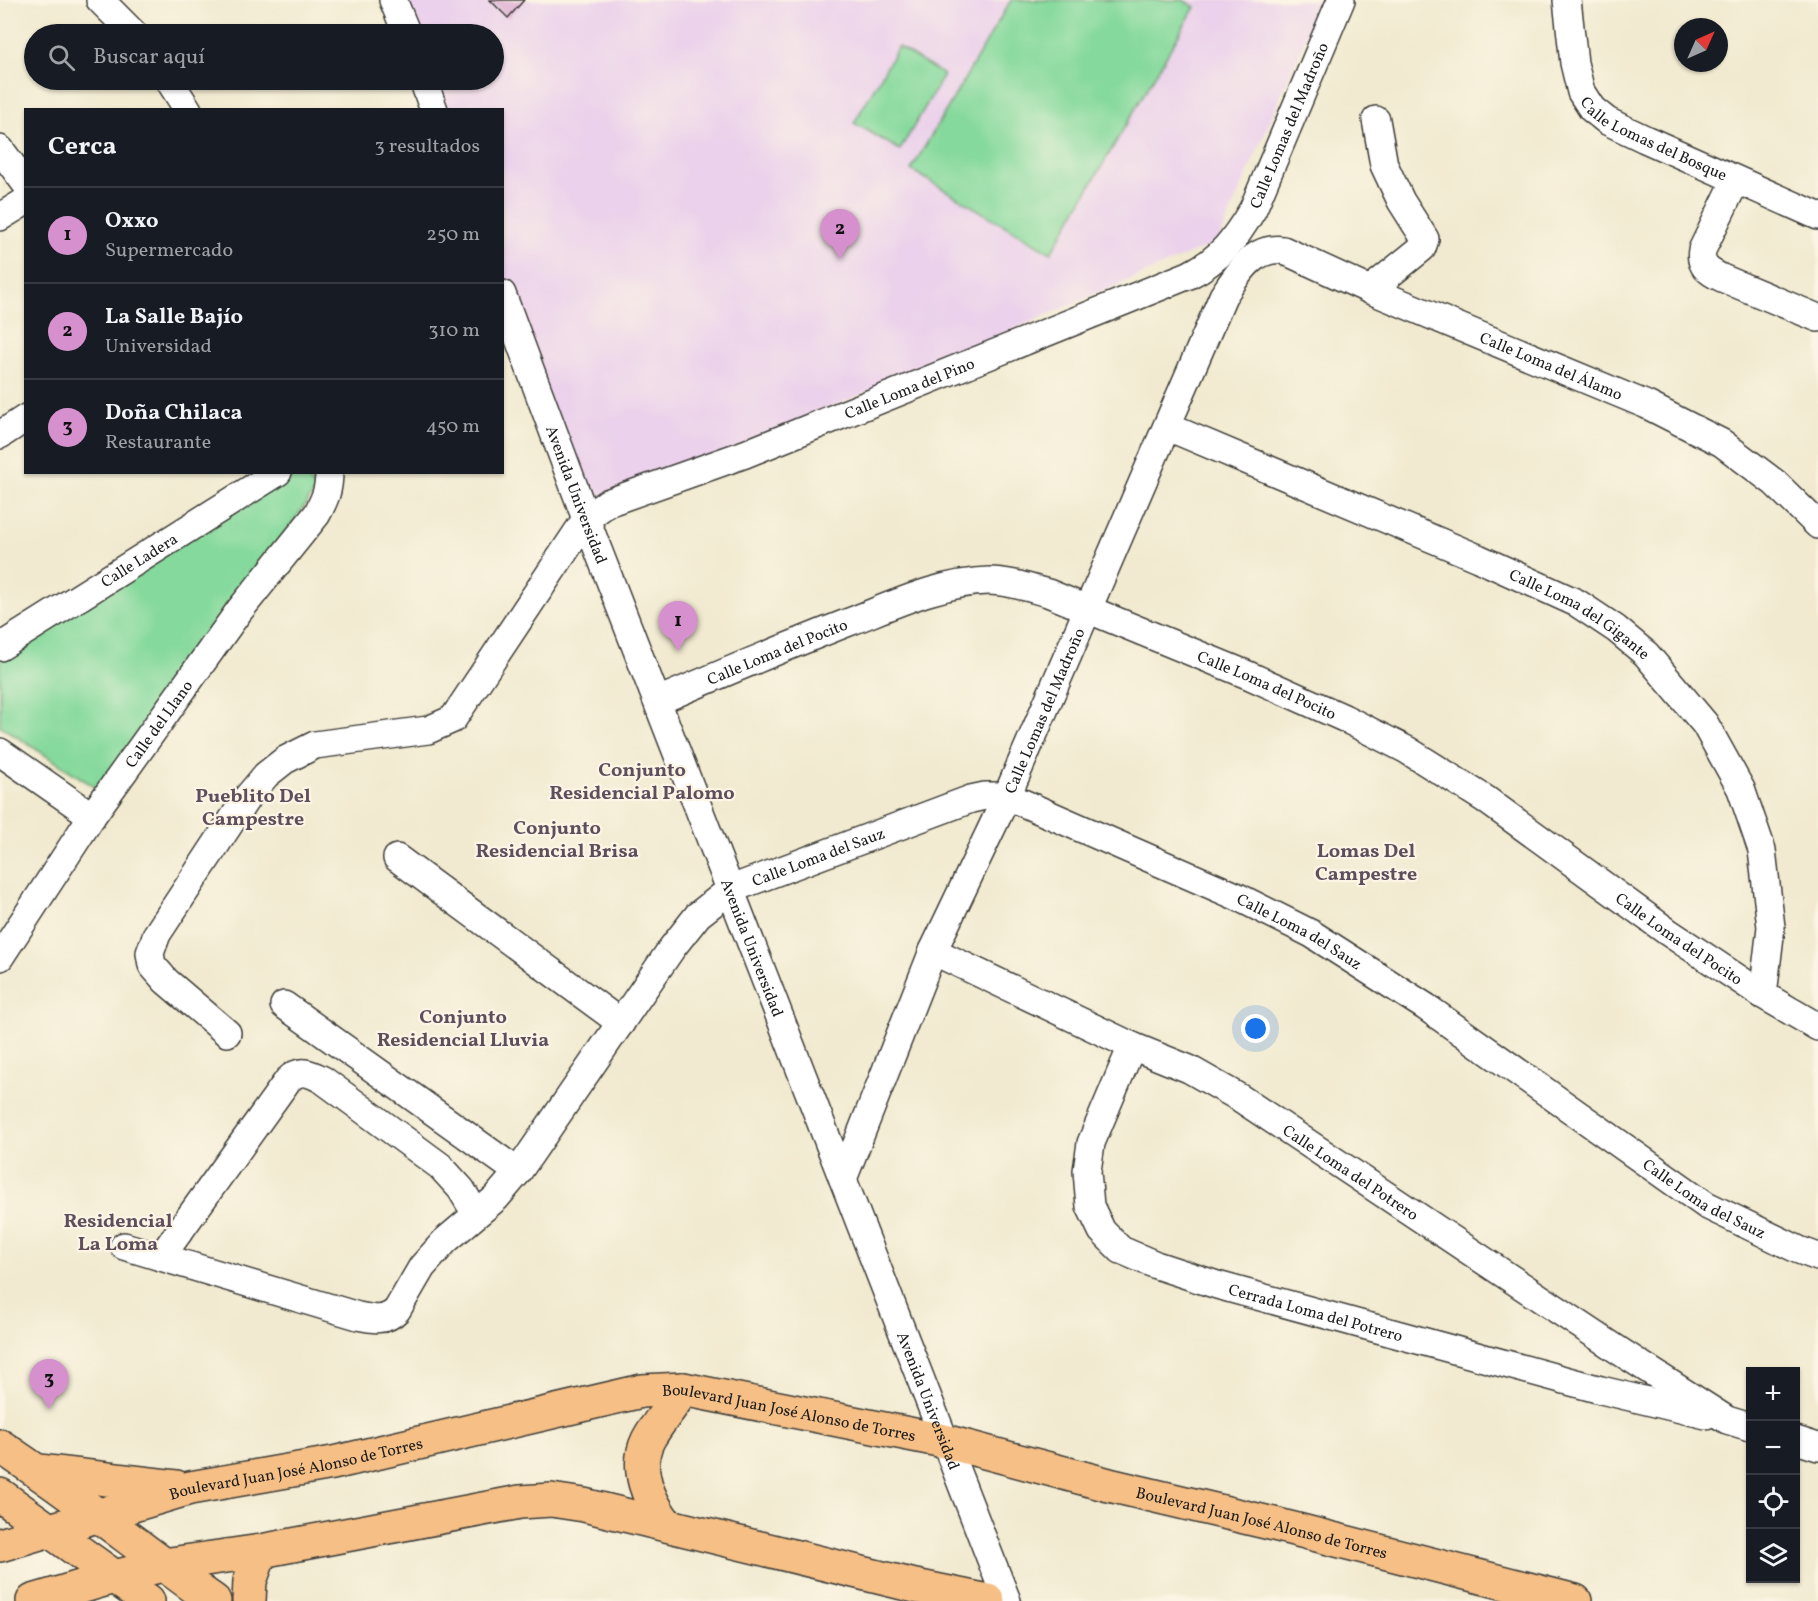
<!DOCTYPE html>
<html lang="es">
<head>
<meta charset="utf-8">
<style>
	:root { --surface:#171b24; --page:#20242c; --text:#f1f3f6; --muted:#9ea1a6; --line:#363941; --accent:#d690ce }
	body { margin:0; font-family:Vollkorn,serif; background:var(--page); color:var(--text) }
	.controls { position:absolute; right:18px; bottom:18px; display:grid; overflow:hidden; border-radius:0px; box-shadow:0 2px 4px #0004 }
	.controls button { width:54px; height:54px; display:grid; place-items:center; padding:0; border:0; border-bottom:2px solid var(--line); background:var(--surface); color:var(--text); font:30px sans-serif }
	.compass { position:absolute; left:1674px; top:18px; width:54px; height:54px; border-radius:50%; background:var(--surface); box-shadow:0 2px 4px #0004; rotate:45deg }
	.you { position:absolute; left:1256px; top:1029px; width:21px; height:21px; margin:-15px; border:4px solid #fff; border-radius:50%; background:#1a73e8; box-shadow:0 0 0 9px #1a73e833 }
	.badge { display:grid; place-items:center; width:39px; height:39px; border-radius:50%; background:var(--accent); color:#111; font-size:20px; font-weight:700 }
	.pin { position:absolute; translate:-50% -50px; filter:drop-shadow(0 2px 3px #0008) }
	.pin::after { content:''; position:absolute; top:32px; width:21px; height:18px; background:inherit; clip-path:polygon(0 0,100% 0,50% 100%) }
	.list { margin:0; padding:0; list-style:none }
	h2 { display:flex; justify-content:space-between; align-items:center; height:78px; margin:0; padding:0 24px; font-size:26px }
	h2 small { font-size:20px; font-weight:400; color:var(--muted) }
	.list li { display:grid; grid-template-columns:39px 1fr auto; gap:18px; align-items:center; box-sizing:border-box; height:96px; padding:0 24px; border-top:2px solid var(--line) }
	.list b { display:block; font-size:22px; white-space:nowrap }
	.list p { margin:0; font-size:20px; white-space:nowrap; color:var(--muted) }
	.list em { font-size:20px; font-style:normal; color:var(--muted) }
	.icon { flex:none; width:33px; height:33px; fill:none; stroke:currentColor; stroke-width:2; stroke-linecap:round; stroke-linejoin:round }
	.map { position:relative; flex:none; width:1818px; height:1601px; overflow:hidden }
	.search { position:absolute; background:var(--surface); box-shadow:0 2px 4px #0004; left:24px; top:24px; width:480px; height:66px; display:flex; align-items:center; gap:15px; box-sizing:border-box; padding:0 21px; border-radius:33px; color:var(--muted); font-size:22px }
	.panel { position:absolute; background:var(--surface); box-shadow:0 2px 4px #0004; left:24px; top:108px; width:480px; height:366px; border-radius:0px }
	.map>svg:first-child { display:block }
	.built { fill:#ebd1eb }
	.green { fill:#85d99c; stroke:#507a5c; stroke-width:1.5 }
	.building { fill:#dbaad2 }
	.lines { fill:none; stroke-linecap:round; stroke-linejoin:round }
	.minor-casing { stroke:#3c3b37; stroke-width:30 }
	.major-casing { stroke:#3c3b37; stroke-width:36 }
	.minor { stroke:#fff; stroke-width:27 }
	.major { stroke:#f5bf86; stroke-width:33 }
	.labels { text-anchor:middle; stroke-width:4.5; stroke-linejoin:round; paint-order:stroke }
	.street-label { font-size:16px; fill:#1c1c1c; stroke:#fcf5e5 }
	.quarter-label { font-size:20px; font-weight:bold; fill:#5f4e5c; stroke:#fcf5e5 }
</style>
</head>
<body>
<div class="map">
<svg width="1818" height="1601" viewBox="0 0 1818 1601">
	<rect width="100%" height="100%" fill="#fcf5e5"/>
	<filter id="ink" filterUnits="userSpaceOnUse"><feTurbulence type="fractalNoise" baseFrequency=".0167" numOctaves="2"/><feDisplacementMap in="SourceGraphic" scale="12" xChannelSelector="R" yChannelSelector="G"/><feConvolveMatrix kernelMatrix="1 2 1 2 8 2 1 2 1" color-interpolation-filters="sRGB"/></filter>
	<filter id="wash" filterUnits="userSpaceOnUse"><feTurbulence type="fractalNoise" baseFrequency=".008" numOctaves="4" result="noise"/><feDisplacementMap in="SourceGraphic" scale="24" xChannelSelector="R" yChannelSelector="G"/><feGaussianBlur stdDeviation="1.35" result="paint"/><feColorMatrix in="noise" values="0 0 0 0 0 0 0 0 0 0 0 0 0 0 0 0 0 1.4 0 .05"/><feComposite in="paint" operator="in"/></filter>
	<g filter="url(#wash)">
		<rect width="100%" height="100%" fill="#f1ead0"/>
		<!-- built -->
		<path class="built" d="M400 0H1322L1218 242 588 511 503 276 502 110 442 109 431 80H494V34H414Z"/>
		<!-- green -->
		<path class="green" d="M1011 0H1183L1195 7 1051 253 911 170Z
			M898 47 944 75 900 150 854 123Z
			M292 473H305L316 490 101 791 0 726V656Z"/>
		<g id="blocks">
			<!-- building -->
			<path class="building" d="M490 0H524L508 18Z"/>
		</g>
	</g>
	<g filter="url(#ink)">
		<use href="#blocks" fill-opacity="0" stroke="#3c3b37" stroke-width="1.5"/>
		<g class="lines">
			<!-- minor casing -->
			<g class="minor-casing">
				<g id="minor">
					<path d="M100 0 134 34"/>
					<path d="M393 0 407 34"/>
					<path id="s1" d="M1567 0 1574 63 1581 92 1592 109 1607 121 1645 139 1818 216"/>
					<path d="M169 80 188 110"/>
					<path d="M423 80 434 110"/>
					<path d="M0 149 26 184"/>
					<path d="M1736 180 1702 250C1699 266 1709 272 1722 278L1818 318"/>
					<path d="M0 217 26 201"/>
					<path d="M1370 290 1422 248 1425 239 1401 201 1384 165 1376 120"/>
					<path id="s2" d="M502 294 586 519 1007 1601"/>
					<path id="s3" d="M1168 427 1478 558 1577 603 1616 629 1646 654 1705 724 1741 789 1762 850 1771 927 1763 995"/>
					<path d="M0 435 26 418"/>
					<path id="s4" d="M0 647 278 472"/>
					<path id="s5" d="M658 701C721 674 785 647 849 622 893 605 941 582 989 581 1009 581 1029 588 1048 593L1248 675 1344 718 1407 750 1485 799 1668 932 1763 995 1818 1027"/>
					<path d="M0 752 92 816"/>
					<path d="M397 858 621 1023"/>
					<path id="s6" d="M933 951 1132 1046 1189 1069 1240 1098 1621 1352 1727 1420 1750 1427"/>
					<path id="s7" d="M0 957 92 816 239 611 317 514C325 499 329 490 329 472"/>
					<path d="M284 1005 518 1172"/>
					<path id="s8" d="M227 1033 166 981 152 965 150 953 157 934 246 799 266 775 285 760 315 745 428 730 453 719 586 519 607 503 745 454 1189 275C1221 259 1235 239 1253 209L1341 0"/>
					<path id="s9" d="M1132 1046 1091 1143 1087 1171 1090 1206 1102 1231 1121 1250 1156 1265 1217 1285 1601 1390 1706 1415"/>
					<path id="s10" d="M843 1179 933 951 1007 796 1223 296C1238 274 1253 246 1283 250L1370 290 1647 405 1722 443 1775 483 1818 525"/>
					<path id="s11" d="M124 1246 358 1316C372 1319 386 1322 397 1310L422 1267 445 1241 496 1198 518 1172 672 948 698 915 731 889 971 799 985 796H1007L1238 897 1312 934 1426 1007 1706 1205 1799 1250 1818 1257"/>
					<path d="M161 1257 288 1080C300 1068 310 1073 323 1080L440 1166 461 1189 476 1214"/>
					<path d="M1796 1440 1818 1447"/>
				</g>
			</g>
			<!-- major casing -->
			<g class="major-casing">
				<g id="major">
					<path d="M0 1446C73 1494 142 1550 214 1601"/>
					<path d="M39 1471 176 1487"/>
					<path d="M0 1495 148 1601"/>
					<path d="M666 1524C649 1501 634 1468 648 1440 656 1424 673 1406 683 1389"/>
					<path id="s12" d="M0 1545 190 1488 333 1463 642 1391 683 1389 944 1441 1109 1485 1274 1524 1575 1601"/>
					<path d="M33 1601 114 1577 163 1565 261 1551 520 1502 551 1500 584 1505 915 1586 988 1601"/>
					<path d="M249 1601 250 1581 261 1551"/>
				</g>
			</g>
			<!-- minor -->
			<use href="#minor" class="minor"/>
			<!-- major -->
			<use href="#major" class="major"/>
		</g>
	</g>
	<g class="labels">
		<!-- street labels -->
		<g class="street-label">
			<text dy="6" stroke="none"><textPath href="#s8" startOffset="1602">Calle Lomas del Madroño</textPath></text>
			<text dy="6" stroke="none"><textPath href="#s1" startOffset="182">Calle Lomas del Bosque</textPath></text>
			<text dy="6" stroke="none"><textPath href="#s10" startOffset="1334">Calle Loma del Álamo</textPath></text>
			<text dy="6" stroke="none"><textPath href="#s8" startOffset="1116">Calle Loma del Pino</textPath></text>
			<text dy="6" stroke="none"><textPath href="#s2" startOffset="214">Avenida Universidad</textPath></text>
			<text dy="6" stroke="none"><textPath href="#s4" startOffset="164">Calle Ladera</textPath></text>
			<text dy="6" stroke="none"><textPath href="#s3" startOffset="453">Calle Loma del Gigante</textPath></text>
			<text dy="6" stroke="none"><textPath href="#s5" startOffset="129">Calle Loma del Pocito</textPath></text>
			<text dy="6" stroke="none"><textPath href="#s5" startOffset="651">Calle Loma del Pocito</textPath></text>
			<text dy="6" stroke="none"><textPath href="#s10" startOffset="510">Calle Lomas del Madroño</textPath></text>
			<text dy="6" stroke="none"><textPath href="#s7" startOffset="282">Calle del Llano</textPath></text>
			<text dy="6" stroke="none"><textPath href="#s11" startOffset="920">Calle Loma del Sauz</textPath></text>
			<text dy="6" stroke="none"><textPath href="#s11" startOffset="1442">Calle Loma del Sauz</textPath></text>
			<text dy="6" stroke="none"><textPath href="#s5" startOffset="1137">Calle Loma del Pocito</textPath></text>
			<text dy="6" stroke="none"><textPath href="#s2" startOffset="700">Avenida Universidad</textPath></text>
			<text dy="6" stroke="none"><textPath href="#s6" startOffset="474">Calle Loma del Potrero</textPath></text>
			<text dy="6" stroke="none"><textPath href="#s11" startOffset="1928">Calle Loma del Sauz</textPath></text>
			<text dy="6" stroke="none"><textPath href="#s9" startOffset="428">Cerrada Loma del Potrero</textPath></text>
			<text dy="6" stroke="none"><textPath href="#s2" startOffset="1186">Avenida Universidad</textPath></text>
			<text dy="6" stroke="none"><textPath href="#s12" startOffset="810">Boulevard Juan José Alonso de Torres</textPath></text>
			<text dy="6" stroke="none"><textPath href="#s12" startOffset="306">Boulevard Juan José Alonso de Torres</textPath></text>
			<text dy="6" stroke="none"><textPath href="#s12" startOffset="1296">Boulevard Juan José Alonso de Torres</textPath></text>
		</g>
		<!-- quarter labels -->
		<g class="quarter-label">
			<text x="642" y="776">Conjunto<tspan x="642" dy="23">Residencial Palomo</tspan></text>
			<text x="253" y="802">Pueblito Del<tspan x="253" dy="23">Campestre</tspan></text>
			<text x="557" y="834">Conjunto<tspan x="557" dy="23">Residencial Brisa</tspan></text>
			<text x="1366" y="857">Lomas Del<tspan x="1366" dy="23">Campestre</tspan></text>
			<text x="463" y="1023">Conjunto<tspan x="463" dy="23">Residencial Lluvia</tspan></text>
			<text x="118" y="1227">Residencial<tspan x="118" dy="23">La Loma</tspan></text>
		</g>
	</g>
</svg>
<div class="controls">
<button>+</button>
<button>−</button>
<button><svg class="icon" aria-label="locate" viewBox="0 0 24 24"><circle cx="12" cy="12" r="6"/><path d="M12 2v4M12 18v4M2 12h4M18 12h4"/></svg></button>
<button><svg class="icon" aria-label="layers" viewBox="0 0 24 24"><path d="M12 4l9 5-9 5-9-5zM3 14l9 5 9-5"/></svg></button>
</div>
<svg class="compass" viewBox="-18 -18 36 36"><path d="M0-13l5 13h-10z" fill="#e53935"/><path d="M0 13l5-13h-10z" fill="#9ea1a6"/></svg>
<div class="you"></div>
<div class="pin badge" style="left:678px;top:651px">1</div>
<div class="pin badge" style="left:840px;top:259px">2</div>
<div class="pin badge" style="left:49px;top:1409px">3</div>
<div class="search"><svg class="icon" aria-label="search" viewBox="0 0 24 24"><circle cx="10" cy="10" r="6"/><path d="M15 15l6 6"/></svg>Buscar aquí</div>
<section class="panel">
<h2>Cerca<small>3 resultados</small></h2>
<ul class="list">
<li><span class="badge">1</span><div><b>Oxxo</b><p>Supermercado</p></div><em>250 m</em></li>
<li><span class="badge">2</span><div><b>La Salle Bajío</b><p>Universidad</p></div><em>310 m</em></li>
<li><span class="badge">3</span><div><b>Doña Chilaca</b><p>Restaurante</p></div><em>450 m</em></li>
</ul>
</section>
</div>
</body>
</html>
